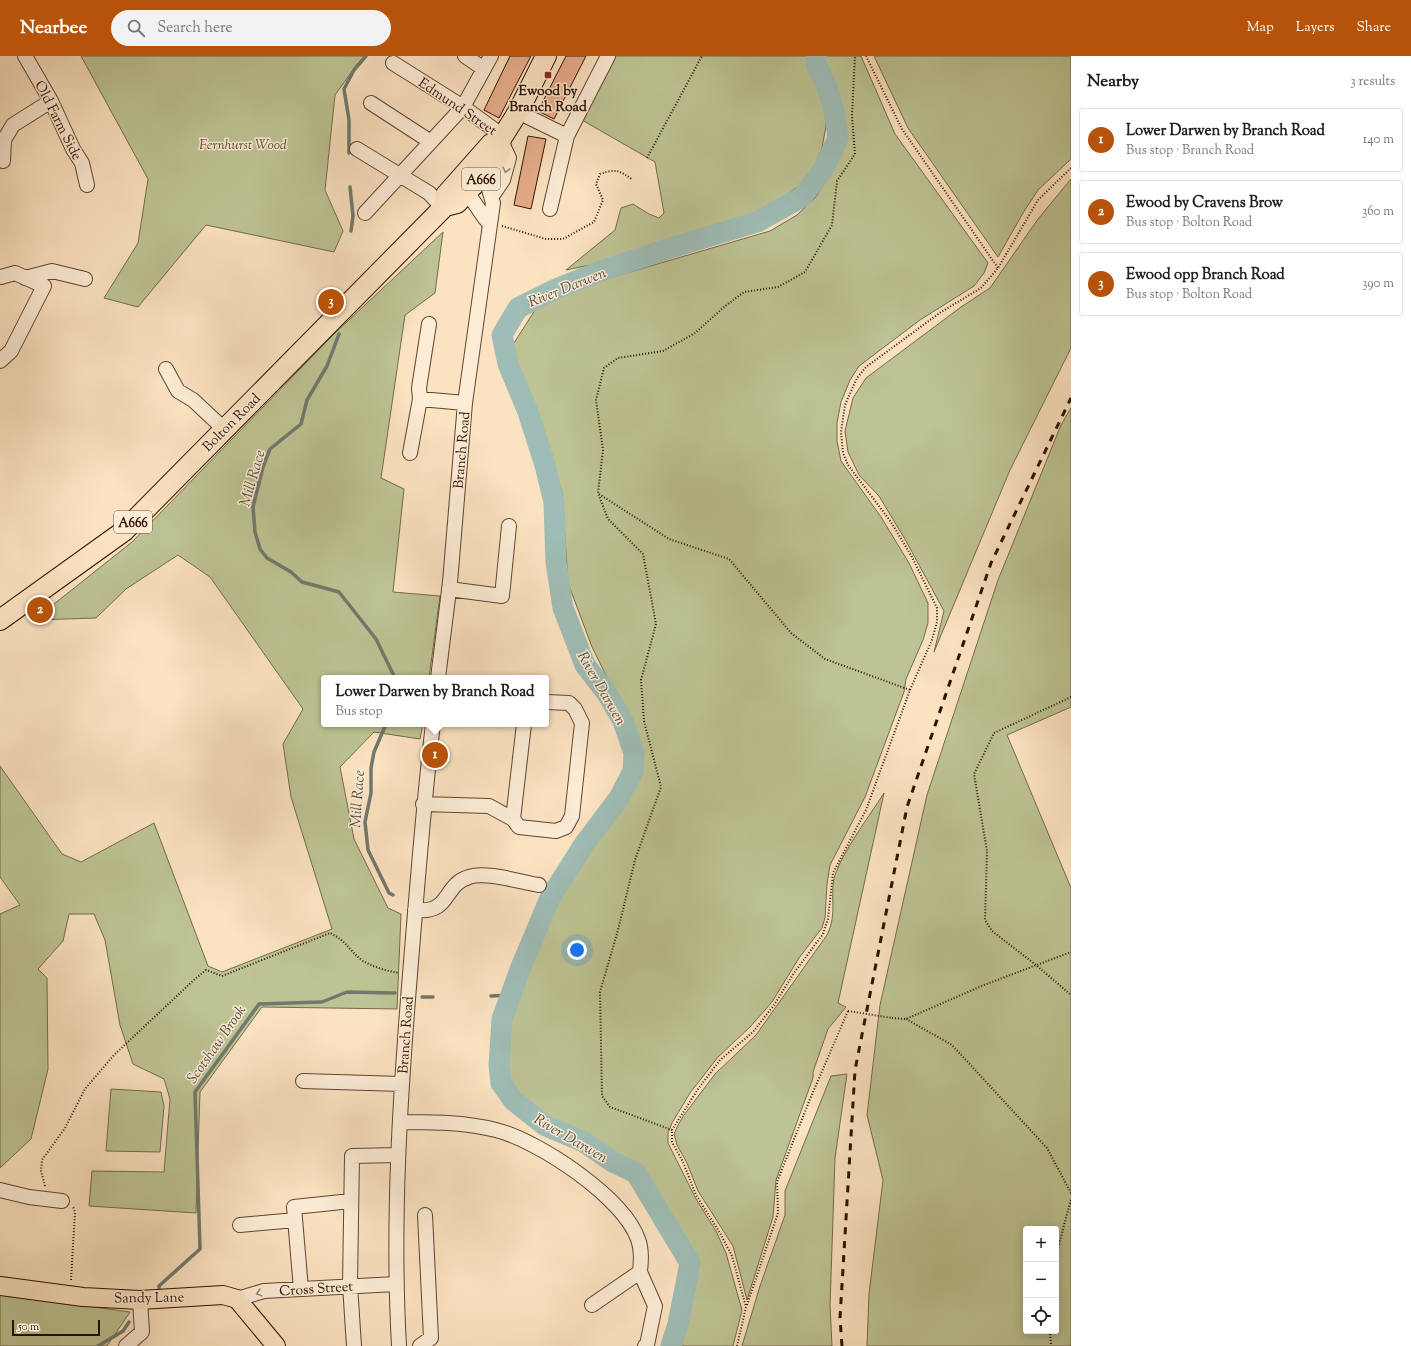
<!DOCTYPE html>
<html lang="en">
<head>
<meta charset="utf-8">
<style>
	:root { --surface:#fff; --page:#f2f2f2; --text:#202124; --muted:#757577; --line:#e0e0e0; --accent:#b45309 }
	body { margin:0; font-family:"Sorts Mill Goudy",serif; background:var(--page); color:var(--text) }
	.controls { position:absolute; right:12px; bottom:12px; display:grid; overflow:hidden; border-radius:4px; box-shadow:0 2px 10px #0003 }
	.controls button { width:36px; height:36px; display:grid; place-items:center; padding:0; border:0; border-bottom:1px solid var(--line); background:var(--surface); color:var(--text); font:20px sans-serif }
	.scale { position:absolute; left:12px; bottom:10px; width:88px; box-sizing:border-box; padding-left:4px; border:2px solid #2d1001; border-top:0; font-size:11px; line-height:14px; white-space:nowrap; color:#2d1001; -webkit-text-stroke:3px #fcecd6; paint-order:stroke }
	.you { position:absolute; left:577px; top:894px; width:14px; height:14px; margin:-10px; border:3px solid #fff; border-radius:50%; background:#1a73e8; box-shadow:0 0 0 6px #1a73e833 }
	.badge { display:grid; place-items:center; width:26px; height:26px; border-radius:50%; background:var(--accent); color:#fff; font-size:13px; font-weight:700 }
	.pin { position:absolute; translate:-50% -50%; border:2px solid #fff; box-shadow:0 1px 4px #0006 }
	.popup { position:absolute; left:321px; top:619px; width:228px; height:52px; box-sizing:border-box; display:grid; place-content:center; border-radius:4px; background:var(--surface); filter:drop-shadow(0 1px 3px #0005); font-size:13px; white-space:nowrap; color:var(--muted) }
	.popup b { font-size:15px; color:var(--text) }
	.popup::after { content:''; position:absolute; left:50%; top:100%; margin-left:-8px; border:8px solid transparent; border-top-color:var(--surface) }
	.list { margin:0; padding:0; list-style:none }
	h2 { display:flex; justify-content:space-between; align-items:center; height:52px; margin:0; padding:0 16px; font-size:17px }
	h2 small { font-size:13px; font-weight:400; color:var(--muted) }
	.list li { display:grid; grid-template-columns:26px 1fr auto; gap:12px; align-items:center; box-sizing:border-box; height:64px; margin:0 8px 8px; padding:0 8px; border:1px solid var(--line); border-radius:4px }
	.list b { display:block; font-size:15px; white-space:nowrap }
	.list p { margin:0; font-size:13px; white-space:nowrap; color:var(--muted) }
	.list em { font-size:13px; font-style:normal; color:var(--muted) }
	.icon { flex:none; width:22px; height:22px; fill:none; stroke:currentColor; stroke-width:2; stroke-linecap:round; stroke-linejoin:round }
	.map { position:relative; flex:none; width:1071px; height:1290px; overflow:hidden }
	header { display:flex; align-items:center; gap:24px; box-sizing:border-box; height:56px; padding:0 20px; background:var(--accent); color:#fff }
	header strong { font-size:19px }
	nav { display:flex; gap:22px; margin-inline-start:auto; font-size:14px }
	.search { width:280px; height:36px; background:var(--page); display:flex; align-items:center; gap:10px; box-sizing:border-box; padding:0 14px; border-radius:22px; color:var(--muted); font-size:15px }
	main { display:flex }
	aside { flex:1; background:var(--surface) }
	.map>svg:first-child { display:block }
	.green { fill:#bdc393; stroke:#756a4a; fill-rule:evenodd }
	.lines { fill:none; stroke-linecap:round; stroke-linejoin:round }
	.stream { stroke:#71786e; stroke-width:3.5 }
	.river { stroke:#9fbdb6; stroke-width:21 }
	.building { fill:#e8ad8a; stroke:#2d1001 }
	.minor-casing { stroke:#604431; stroke-width:16 }
	.major-casing { stroke:#2d1001; stroke-width:20 }
	.highway-casing { stroke:#2d1001; stroke-width:22 }
	.path { stroke:#2d1001; stroke-width:2; stroke-dasharray:1 2; stroke-linecap:butt }
	.minor { stroke:#fcecd6; stroke-width:14 }
	.major { stroke:#fbe2c0; stroke-width:18 }
	.highway { stroke:#fbe2c0; stroke-width:20 }
	.rail { stroke:#2d1001; stroke-width:3; stroke-dasharray:7 7; stroke-linecap:butt }
	.path-bridge { stroke:#2d1001; stroke-width:2; stroke-dasharray:1 2; stroke-linecap:butt }
	.oneway { stroke:#9f8976 }
	.poi-dot { fill:#8f2418; stroke:#fcecd6; stroke-width:1.5 }
	.labels { text-anchor:middle; stroke-width:3; stroke-linejoin:round; paint-order:stroke }
	.shield { fill:#fcecd6; stroke:#6b5241; stroke-width:1 }
	.shield-label { font-size:13px; font-weight:bold; fill:#2d1001 }
	.poi-label { font-size:14px; font-weight:bold; fill:#2d1001; stroke:#fcecd6 }
	.street-label { font-size:14px; fill:#2d1001; stroke:#fcecd6 }
	.park-label { font-size:14px; font-style:italic; fill:#5f4f34; stroke:#fcecd6 }
	.water-label { font-size:15px; font-style:italic; fill:#554d40; stroke:#fcecd6 }
</style>
</head>
<body>
<header>
<strong>Nearbee</strong>
<div class="search"><svg class="icon" aria-label="search" viewBox="0 0 24 24"><circle cx="10" cy="10" r="6"/><path d="M15 15l6 6"/></svg>Search here</div>
<nav><a>Map</a><a>Layers</a><a>Share</a></nav>
</header>
<main>
<div class="map">
<svg width="1071" height="1290" viewBox="0 0 1071 1290">
	<rect width="100%" height="100%" fill="#fbe2c0"/>
	<filter id="stains"><feTurbulence type="fractalNoise" baseFrequency=".005" numOctaves="4"/><feColorMatrix values="0 0 0 0 .2 0 0 0 0 .09 0 0 0 0 .02 0 0 0 .5 -.17"/></filter>
	<radialGradient id="worn" r=".72"><stop offset=".6" stop-color="#630" stop-opacity="0"/><stop offset="1" stop-color="#630" stop-opacity=".3"/></radialGradient>
	<!-- green -->
	<path class="green" d="M81 0H365L358 7 335 39 325 134 343 175 334 196 206 169 138 251 104 242 138 187 148 123Z
		M614 0H812L811 11 825 46 826 70 822 92 813 114 799 130 761 156 730 168 628 201 566 214 615 174 621 152 633 148 649 158 659 162 664 157 655 106 582 64Z
		M824 0H861L895 78 988 207 984 217 974 230 920 264 859 310 850 324 841 346 837 367V385L841 405 881 461 909 507 928 547V567L923 584 906 623 904 636 865 741 830 809 827 828 825 862 822 872 799 902 772 946 750 971 718 1001 690 1037 672 1067 668 1077V1087L696 1143 716 1175 726 1197 742 1254 733 1290H675L681 1273 693 1207 639 1115 546 1064 513 1037 505 1023 502 1003 506 976 557 841 619 752 635 722 638 699 634 676 592 591 568 527 562 437 552 399 524 331 512 290 539 248 589 228 770 175 797 159 815 142 829 121 844 85 840 44 834 24 823 5Z
		M874 0H1071V103L1038 134 1023 157 998 201 908 72Z
		M1071 123V292L1010 414 934 596 944 555 906 485 879 440 859 419 848 396 845 375 853 342 866 322 961 251 990 232 1038 163Z
		M443 176 435 237 405 259 381 422 404 433 393 536 440 540 429 622H324V668H423L420 683 374 676 340 711 354 783 388 852 401 858 397 953 262 951 200 1036 196 1157 89 1150 92 1115 164 1116 170 1043 164 1023 133 1008 120 969 105 884 94 858H69L63 885 38 913 47 922 48 1013 31 1083 0 1112V858L20 849 0 821V710L62 798 81 806 154 767 208 910 222 916 332 873 291 741 283 688 303 653 210 521 178 499 126 533 96 562 34 564 132 486 334 278Z
		M1071 352V651L1007 679 1071 832V1290H867L869 1238 883 1124 867 1059 880 949 927 739 998 524 1061 369ZM1026 1173H1056V1275H1026Z
		M884 737 838 947 846 951 828 973 813 1016V1022L776 1124 773 1161 747 1244 733 1190 698 1135 687 1107 677 1089 674 1078 677 1071 684 1059 715 1018 756 979 827 879C838 857 829 839 835 819 844 793 869 761 884 737Z
		M847 1018 835 1102 830 1250 832 1290H742L760 1230 785 1159V1135L831 1020Z
		M111 1033 161 1036 164 1050 160 1096 106 1095Z
		M0 1238 130 1256 107 1290H0Z"/>
	<g class="lines">
		<!-- stream -->
		<path class="stream" d="M349 97V64L344 33 354 14 366 0
			M350 131 353 160 351 175
			M339 278 327 310 307 344 301 368 270 393 263 411 253 451 255 476 260 493 267 502 291 516 302 526 339 536 376 583 395 622
			M386 668 374 696 371 712V737L365 766 368 794 389 837 393 839
			M491 940 510 939
			M422 941H433
			M159 1234V1230L200 1193 195 1036 259 948 322 946 347 936 395 937
			M98 1290 123 1275 129 1266"/>
		<!-- river -->
		<path class="river" d="M671 1290 678 1268 690 1207 636 1117 613 1106 584 1086 544 1069 513 1044 501 1027 499 1009 502 963 521 911 550 842 585 787 619 742 633 715 634 697 623 665 606 636 585 609 563 552 556 506 554 446 545 409 528 356 508 308 502 279 518 252 556 233 601 215 677 190 757 166 802 141 823 114 838 82 834 55 827 31 816 8 817 0"/>
	</g>
	<!-- building -->
	<path class="building" d="M510 0H531L499 62 484 54Z
		M566 0H586L554 63 538 55Z
		M528 80 546 83 531 153 514 149Z"/>
	<g class="lines">
		<!-- minor casing -->
		<g class="minor-casing">
			<path id="minor" d="M25 0 51 45 73 93 82 107 87 129
				M465 0 484 13
				M393 7 463 51 503 80
				M371 47 431 86
				M518 56 567 80
				M357 93 429 137 443 152
				M3 105 4 84 13 69 51 45
				M461 129C471 139 482 161 489 167
				M492 140 503 124 509 102 501 85
				M550 153 567 80 608 0
				M365 157 463 51 491 0
				M25 222 52 215 85 223
				M429 268 419 332 420 343 465 347
				M0 305 11 295 44 230 15 217 1 221
				M166 313 178 335 193 344 224 373
				M410 397 420 343
				M449 533 502 540 509 470
				M438 622 450 526 465 347 493 147 488 130 476 115
				M423 748 489 750 513 763 519 771 556 775 566 771 572 760 582 667 575 653 569 647 546 646
				M513 763 524 668
				M415 854C452 858 442 829 469 821 486 815 520 826 539 829
				M303 1025 402 1028
				M400 1066C433 1066 464 1066 496 1074 539 1085 623 1141 638 1183 642 1194 641 1205 640 1216
				M0 1134 29 1141 62 1145
				M240 1169 295 1164
				M301 1233 294 1151 351 1145
				M237 1243 264 1235 396 1228
				M592 1249 640 1216 655 1250 647 1289 645 1290
				M126 1290 142 1276 140 1244
				M354 1290 350 1229 352 1100 398 1099
				M399 1290C392 1165 400 1042 410 918 417 834 423 751 433 668
				M420 1290 431 1282 425 1159"/>
		</g>
		<!-- major casing -->
		<g class="major-casing">
			<path id="major" d="M0 1230 83 1241 140 1244 223 1239 237 1243 276 1290"/>
		</g>
		<!-- highway casing -->
		<g class="highway-casing">
			<path id="highway" d="M445 150V140L491 88 501 83
				M0 564 124 475 445 150 457 147 496 105 499 99 501 83 518 56 546 0"/>
		</g>
		<!-- path -->
		<path class="path" d="M866 0 902 73 998 212
			M647 102 702 0
			M502 170 546 183H563L594 166 603 144 596 128 600 118C616 112 620 115 633 124
			M599 438 669 483 729 503 791 577 825 603 910 634
			M1071 641 994 677 974 718 987 795 985 864 992 875 1036 909 1071 939
			M892 962 906 963 984 929 1071 896
			M906 963 952 989 1047 1092 1071 1137
			M672 1074 610 1051 602 1040 600 936 618 874 635 804 661 731 644 665 641 624 656 568 643 498 608 463 598 437 603 394 596 344 604 312 618 302 663 295 695 277 724 251 744 236 778 231 805 216 832 169 837 125 855 98 852 60 855 0
			M45 1130 41 1115 42 1104 65 1072 85 1033 114 999 195 923 206 914 222 920 330 877C347 885 350 896 363 905 373 911 387 915 399 917
			M1056 1200 1071 1143
			M71 1224 75 1156 73 1151
			M747 1249 778 1157 777 1126 810 1043 848 955
			M1050 1275 1051 1290
			M737 1290 746 1251 732 1200 720 1177 696 1139 683 1106 672 1086V1074L698 1033 720 1004 753 976 774 949 794 917 823 878 828 863 833 817 866 754 910 634 932 584 937 566V552L912 501 891 466 848 409 843 397 841 376 845 349 857 322 866 311 941 256 981 232 998 212 1038 144 1071 112"/>
		<!-- minor -->
		<use href="#minor" class="minor"/>
		<!-- major -->
		<use href="#major" class="major"/>
		<!-- highway -->
		<use href="#highway" class="highway"/>
		<!-- rail -->
		<path class="rail" d="M842 1290 840 1262 855 1014 907 751 991 507 1071 342"/>
		<!-- path-bridge -->
		<path class="path-bridge" d="M848 955 892 962"/>
	</g>
	<!-- one-way arrows -->
	<defs><path id="oneway-chevron" d="M-2-3.5L2.5 0L-2 3.5" fill="none" stroke-width="1.6" stroke-linecap="round" stroke-linejoin="round"/></defs>
	<g class="oneway">
		<use href="#oneway-chevron" transform="translate(506 114) rotate(104)"/>
		<use href="#oneway-chevron" transform="translate(259 1237) rotate(165)"/>
	</g>
	<!-- markers -->
	<rect class="poi-dot" x="544" y="15" width="8" height="8" rx="2"/>
	<g class="labels">
		<!-- shield labels -->
		<g class="shield">
			<rect x="462" y="112" width="38" height="22" rx="3"/>
			<rect x="114" y="455" width="38" height="22" rx="3"/>
		</g>
		<g class="shield-label">
			<text x="481" y="128">A666</text>
			<text x="133" y="471">A666</text>
		</g>
		<!-- poi labels -->
		<g class="poi-label">
			<text x="548" y="39">Ewood by<tspan x="548" dy="16">Branch Road</tspan></text>
		</g>
		<!-- street labels -->
		<g class="street-label">
			<text transform="translate(458 50) rotate(34)" y="5">Edmund Street</text>
			<text transform="translate(59 64) rotate(63)" y="5">Old Farm Side</text>
			<text transform="translate(231 366) rotate(-45)" y="5">Bolton Road</text>
			<text transform="translate(461 394) rotate(-85)" y="5">Branch Road</text>
			<text transform="translate(405 979) rotate(-86)" y="5">Branch Road</text>
			<text transform="translate(316 1232) rotate(-4)" y="5">Cross Street</text>
			<text transform="translate(149 1241) rotate(-1)" y="5">Sandy Lane</text>
		</g>
		<!-- park labels -->
		<g class="park-label">
			<text x="243" y="93">Fernhurst Wood</text>
		</g>
		<!-- water labels -->
		<g class="water-label">
			<text transform="translate(567 231) rotate(-22)" y="5">River Darwen</text>
			<text transform="translate(252 422) rotate(-74)" y="5">Mill Race</text>
			<text transform="translate(602 632) rotate(60)" y="5">River Darwen</text>
			<text transform="translate(357 743) rotate(-86)" y="5">Mill Race</text>
			<text transform="translate(216 988) rotate(-55)" y="5">Scotshaw Brook</text>
			<text transform="translate(571 1082) rotate(30)" y="5">River Darwen</text>
		</g>
	</g>
	<rect width="100%" height="100%" filter="url(#stains)"/>
	<rect width="100%" height="100%" fill="url(#worn)"/>
</svg>
<div class="controls">
<button>+</button>
<button>−</button>
<button><svg class="icon" aria-label="locate" viewBox="0 0 24 24"><circle cx="12" cy="12" r="6"/><path d="M12 2v4M12 18v4M2 12h4M18 12h4"/></svg></button>
</div>
<div class="scale">50 m</div>
<div class="you"></div>
<div class="pin badge" style="left:435px;top:699px">1</div>
<div class="popup"><b>Lower Darwen by Branch Road</b>Bus stop</div>
<div class="pin badge" style="left:40px;top:554px">2</div>
<div class="pin badge" style="left:331px;top:246px">3</div>
</div>
<aside>
<h2>Nearby<small>3 results</small></h2>
<ul class="list">
<li><span class="badge">1</span><div><b>Lower Darwen by Branch Road</b><p>Bus stop · Branch Road</p></div><em>140 m</em></li>
<li><span class="badge">2</span><div><b>Ewood by Cravens Brow</b><p>Bus stop · Bolton Road</p></div><em>360 m</em></li>
<li><span class="badge">3</span><div><b>Ewood opp Branch Road</b><p>Bus stop · Bolton Road</p></div><em>390 m</em></li>
</ul>
</aside>
</main>
</body>
</html>
